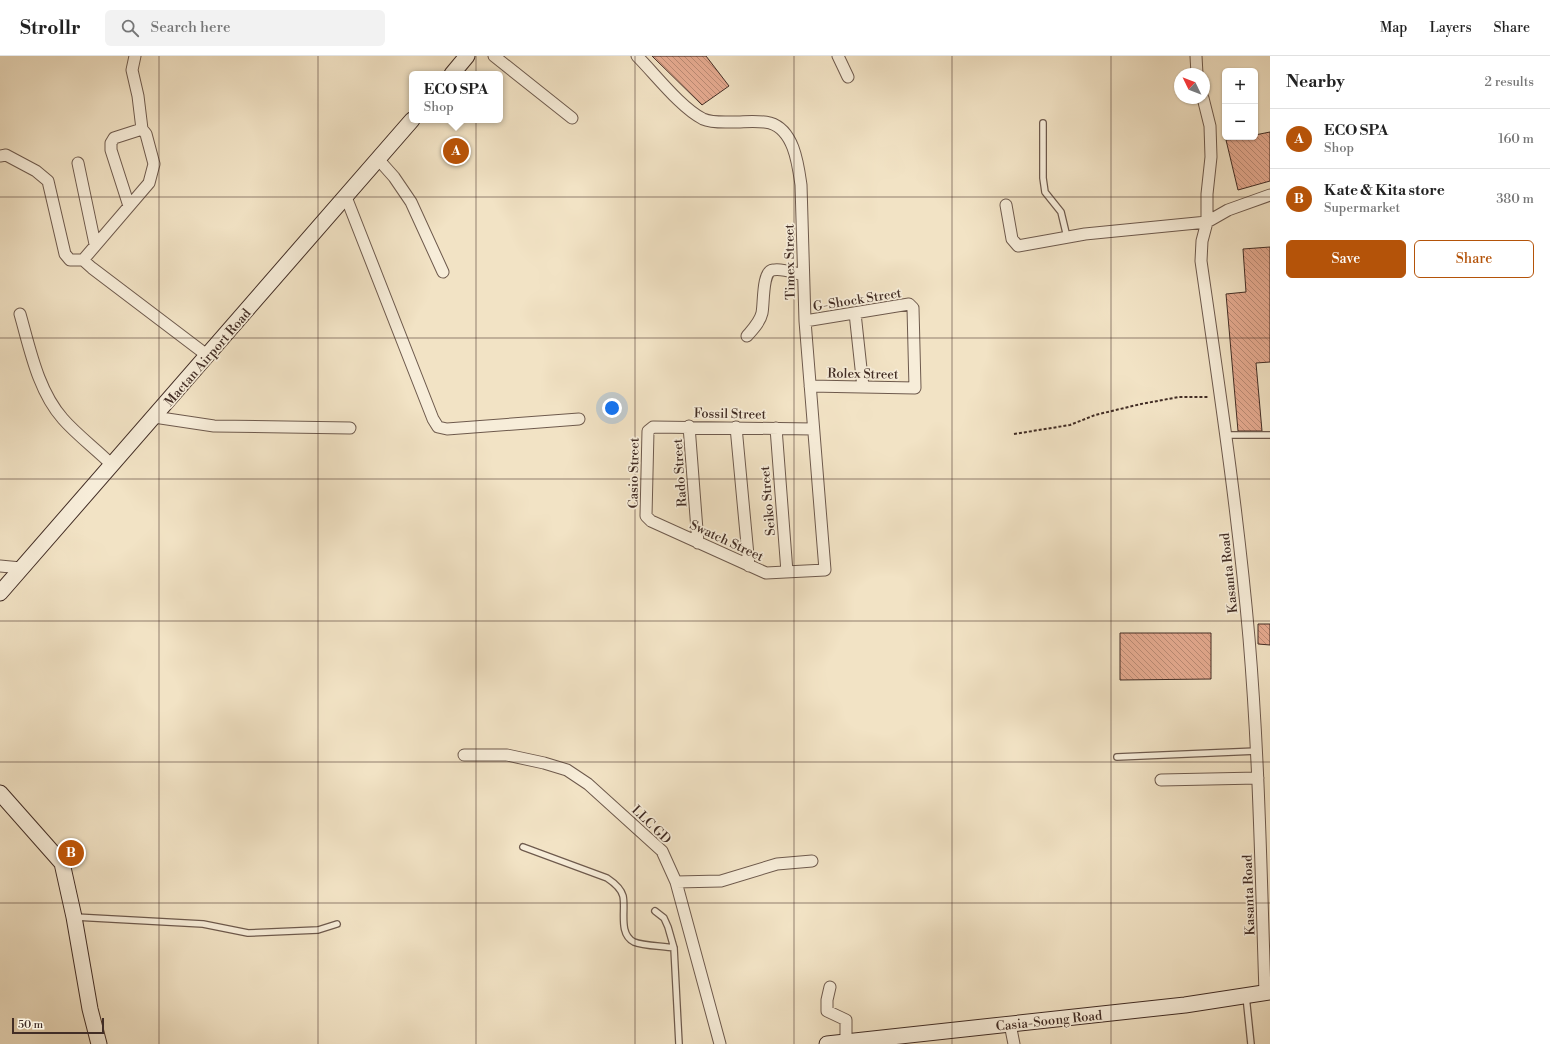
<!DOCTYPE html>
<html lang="en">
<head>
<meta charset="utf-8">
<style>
	:root { --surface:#fff; --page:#f2f2f2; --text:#222; --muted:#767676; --line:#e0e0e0; --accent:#b45309 }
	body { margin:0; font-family:"Libre Bodoni",serif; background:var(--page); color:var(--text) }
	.controls { position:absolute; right:12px; top:12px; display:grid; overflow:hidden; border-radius:6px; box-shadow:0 1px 3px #0004 }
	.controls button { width:36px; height:36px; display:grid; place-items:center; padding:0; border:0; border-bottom:1px solid var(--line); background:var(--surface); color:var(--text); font:20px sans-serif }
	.compass { position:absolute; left:1174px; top:12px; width:36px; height:36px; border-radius:50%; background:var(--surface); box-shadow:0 1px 3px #0004; rotate:313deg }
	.scale { position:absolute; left:12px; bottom:10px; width:92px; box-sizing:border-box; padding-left:4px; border:2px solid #422d25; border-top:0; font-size:11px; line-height:14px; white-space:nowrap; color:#422d25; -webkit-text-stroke:3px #f7edd9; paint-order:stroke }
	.you { position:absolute; left:612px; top:352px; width:14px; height:14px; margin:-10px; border:3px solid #fff; border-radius:50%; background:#1a73e8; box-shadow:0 0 0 6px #1a73e833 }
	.badge { display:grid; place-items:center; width:26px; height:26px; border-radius:50%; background:var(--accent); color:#fff; font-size:13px; font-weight:700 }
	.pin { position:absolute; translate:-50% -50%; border:2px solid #fff; box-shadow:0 1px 4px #0006 }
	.popup { position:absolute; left:409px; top:15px; width:94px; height:52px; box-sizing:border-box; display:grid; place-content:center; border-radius:6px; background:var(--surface); filter:drop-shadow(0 1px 3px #0005); font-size:13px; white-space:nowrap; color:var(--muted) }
	.popup b { font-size:15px; color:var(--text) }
	.popup::after { content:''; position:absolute; left:50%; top:100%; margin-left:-8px; border:8px solid transparent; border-top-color:var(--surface) }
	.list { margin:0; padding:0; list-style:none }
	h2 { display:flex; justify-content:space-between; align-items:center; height:52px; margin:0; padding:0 16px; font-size:17px }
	h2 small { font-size:13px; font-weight:400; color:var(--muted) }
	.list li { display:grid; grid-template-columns:26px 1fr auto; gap:12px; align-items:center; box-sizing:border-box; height:60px; padding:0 16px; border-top:1px solid var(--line) }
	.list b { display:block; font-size:15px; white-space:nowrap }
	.list p { margin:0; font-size:13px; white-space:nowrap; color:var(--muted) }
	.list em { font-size:13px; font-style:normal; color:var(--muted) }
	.actions { display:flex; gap:8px; padding:12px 16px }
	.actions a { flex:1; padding:9px 0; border:1px solid var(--accent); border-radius:6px; text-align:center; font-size:14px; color:var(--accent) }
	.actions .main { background:var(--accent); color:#fff }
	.icon { flex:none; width:22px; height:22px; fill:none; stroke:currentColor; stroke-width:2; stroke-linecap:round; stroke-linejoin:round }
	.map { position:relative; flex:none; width:1270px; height:988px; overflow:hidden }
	header { display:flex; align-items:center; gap:24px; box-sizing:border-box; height:56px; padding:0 20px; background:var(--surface); border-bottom:1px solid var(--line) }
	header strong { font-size:19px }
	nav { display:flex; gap:22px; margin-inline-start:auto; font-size:14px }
	.search { width:280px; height:36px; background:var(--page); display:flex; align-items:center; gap:10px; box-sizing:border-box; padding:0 14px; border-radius:6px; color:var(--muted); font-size:15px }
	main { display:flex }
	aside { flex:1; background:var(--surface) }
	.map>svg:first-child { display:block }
	.building { fill:url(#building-back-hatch); stroke:#422d25 }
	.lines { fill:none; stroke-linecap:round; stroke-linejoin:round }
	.lane-casing { stroke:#6e5a4d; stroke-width:8 }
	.street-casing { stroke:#6e5a4d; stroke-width:13 }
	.secondary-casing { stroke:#422d25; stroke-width:17 }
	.path { stroke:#422d25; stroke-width:2; stroke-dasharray:3 2; stroke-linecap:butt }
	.lane { stroke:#f7edd9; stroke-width:5.5 }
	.street { stroke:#f7edd9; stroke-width:11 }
	.secondary { stroke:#f7edd9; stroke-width:15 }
	.grid { fill:none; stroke:#422d25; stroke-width:1; stroke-opacity:0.55 }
	.labels { text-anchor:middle; stroke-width:3.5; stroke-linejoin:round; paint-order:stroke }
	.street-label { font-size:13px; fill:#422d25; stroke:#f7edd9 }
</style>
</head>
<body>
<header>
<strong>Strollr</strong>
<div class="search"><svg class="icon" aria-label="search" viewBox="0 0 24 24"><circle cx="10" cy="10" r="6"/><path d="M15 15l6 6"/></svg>Search here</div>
<nav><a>Map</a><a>Layers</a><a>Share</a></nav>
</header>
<main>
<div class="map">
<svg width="1270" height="988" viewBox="0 0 1270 988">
	<defs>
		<pattern id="building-back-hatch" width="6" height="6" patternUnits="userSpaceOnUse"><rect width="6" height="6" fill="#e5aa90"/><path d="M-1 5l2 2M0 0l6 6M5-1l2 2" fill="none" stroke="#bb8b75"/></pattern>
	</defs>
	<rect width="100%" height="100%" fill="#f2e3c5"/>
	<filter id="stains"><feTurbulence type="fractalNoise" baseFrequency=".005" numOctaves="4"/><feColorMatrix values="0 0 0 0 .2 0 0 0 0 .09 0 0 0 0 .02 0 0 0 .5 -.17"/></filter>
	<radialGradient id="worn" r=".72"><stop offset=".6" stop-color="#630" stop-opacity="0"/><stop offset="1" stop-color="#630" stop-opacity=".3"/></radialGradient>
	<!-- building -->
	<path class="building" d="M652 0H706L729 30 702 49Z
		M1270 76V125L1238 134 1226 84 1255 81V79Z
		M1270 191V306L1256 307 1262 375H1238L1226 238 1246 236 1243 193Z
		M1258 568H1270V589L1258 588Z
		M1120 577H1211V623L1120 624Z"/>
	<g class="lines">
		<!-- lane casing -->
		<g class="lane-casing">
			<path id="lane" d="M1043 67V122L1045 136 1061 156 1067 181
				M1227 379H1270
				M1117 701 1257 695
				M523 791 607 822C613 826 621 832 623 840 626 854 618 878 634 886 643 890 664 890 674 892
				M655 855 664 862 668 871 674 892 679 988
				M75 861 203 868 248 877 318 874 337 868
				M1246 940 1251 988"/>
		</g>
		<!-- street casing -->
		<g class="street-casing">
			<path id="street" d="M135 0 132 14 138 40 142 73 146 78 154 108 149 127 83 204 92 212 208 300
				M494 0 572 62
				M637 0C655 18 681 52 703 63 712 67 724 66 733 66 745 66 758 64 770 67 794 74 798 108 801 129L805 265 825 514 766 517 651 465 646 460 648 375 653 371 813 373
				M838 0 848 21
				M1196 0 1197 18
				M1203 42 1210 70 1211 101 1207 138V166L1202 185 1201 205C1219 330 1238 456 1249 582 1259 700 1261 818 1265 937
				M0 100 6 99 36 115 48 125 65 198 70 204H83
				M378 103 394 121 411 146 443 216
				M78 107 95 188
				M346 141 433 363 438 371 447 373 579 363
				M1006 149 1012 183 1018 190 1085 178 1207 166 1228 154 1270 139
				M129 150 111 94V87L114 82 142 73
				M855 257 863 331
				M20 258C30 293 38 335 63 363 77 379 96 393 112 409
				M805 265 909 248 913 252 915 332 810 330
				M747 280C753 273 760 266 762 257 764 248 762 215 773 214 782 212 794 217 803 219
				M154 361 214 370 350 372
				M689 370 698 487
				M736 371 749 510
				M776 372 787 516
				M0 510 21 512
				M464 699H507L544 707 567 714 588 728 662 795 676 826 720 988
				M1161 724 1258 722
				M676 826 721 825 777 808 812 805
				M830 931 827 944V955L846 964V986
				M1010 968 1014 988"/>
		</g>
		<!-- secondary casing -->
		<g class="secondary-casing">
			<path id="secondary" d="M452 18 467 0
				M0 537 412 64
				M0 737 62 807 74 861 90 953 99 988
				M827 988 1185 949 1270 936"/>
		</g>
		<!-- path -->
		<path class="path" d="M1014 378 1070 369 1095 359 1141 348 1179 341H1209"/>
		<!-- lane -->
		<use href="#lane" class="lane"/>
		<!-- street -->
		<use href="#street" class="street"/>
		<!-- secondary -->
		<use href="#secondary" class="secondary"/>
	</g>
	<!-- grid -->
	<path class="grid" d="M159 0V988M318 0V988M476 0V988M635 0V988M794 0V988M952 0V988M1111 0V988M0 141H1270M0 282H1270M0 423H1270M0 565H1270M0 706H1270M0 847H1270"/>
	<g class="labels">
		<!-- street labels -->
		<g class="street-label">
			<text transform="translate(789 206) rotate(-91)" y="5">Timex Street</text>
			<text transform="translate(857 243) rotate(-9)" y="5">G-Shock Street</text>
			<text transform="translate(207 301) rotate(-49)" y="5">Mactan Airport Road</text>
			<text transform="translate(863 317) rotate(1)" y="5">Rolex Street</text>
			<text transform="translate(730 357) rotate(1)" y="5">Fossil Street</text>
			<text transform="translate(633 417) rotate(-89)" y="5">Casio Street</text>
			<text transform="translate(679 417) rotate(-94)" y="5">Rado Street</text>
			<text transform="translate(767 445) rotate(-95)" y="5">Seiko Street</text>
			<text transform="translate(727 484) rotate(25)" y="5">Swatch Street</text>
			<text transform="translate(1228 517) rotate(-96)" y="5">Kasanta Road</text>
			<text transform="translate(652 768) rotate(44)" y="5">LLC GD</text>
			<text transform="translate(1248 839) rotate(-92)" y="5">Kasanta Road</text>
			<text transform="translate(1049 964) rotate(-6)" y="5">Casia-Soong Road</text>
		</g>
	</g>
	<rect width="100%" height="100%" filter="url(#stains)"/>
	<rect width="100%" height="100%" fill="url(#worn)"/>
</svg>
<div class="controls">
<button>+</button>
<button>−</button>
</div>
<svg class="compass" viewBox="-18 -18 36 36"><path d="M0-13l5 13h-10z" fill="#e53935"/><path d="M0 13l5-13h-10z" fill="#767676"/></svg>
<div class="scale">50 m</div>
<div class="you"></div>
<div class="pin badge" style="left:456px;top:95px">A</div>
<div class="popup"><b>ECO SPA</b>Shop</div>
<div class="pin badge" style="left:71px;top:797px">B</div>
</div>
<aside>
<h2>Nearby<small>2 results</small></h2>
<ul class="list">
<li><span class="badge">A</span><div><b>ECO SPA</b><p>Shop</p></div><em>160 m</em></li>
<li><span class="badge">B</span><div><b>Kate &amp; Kita store</b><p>Supermarket</p></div><em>380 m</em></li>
</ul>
<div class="actions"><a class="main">Save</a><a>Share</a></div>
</aside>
</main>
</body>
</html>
